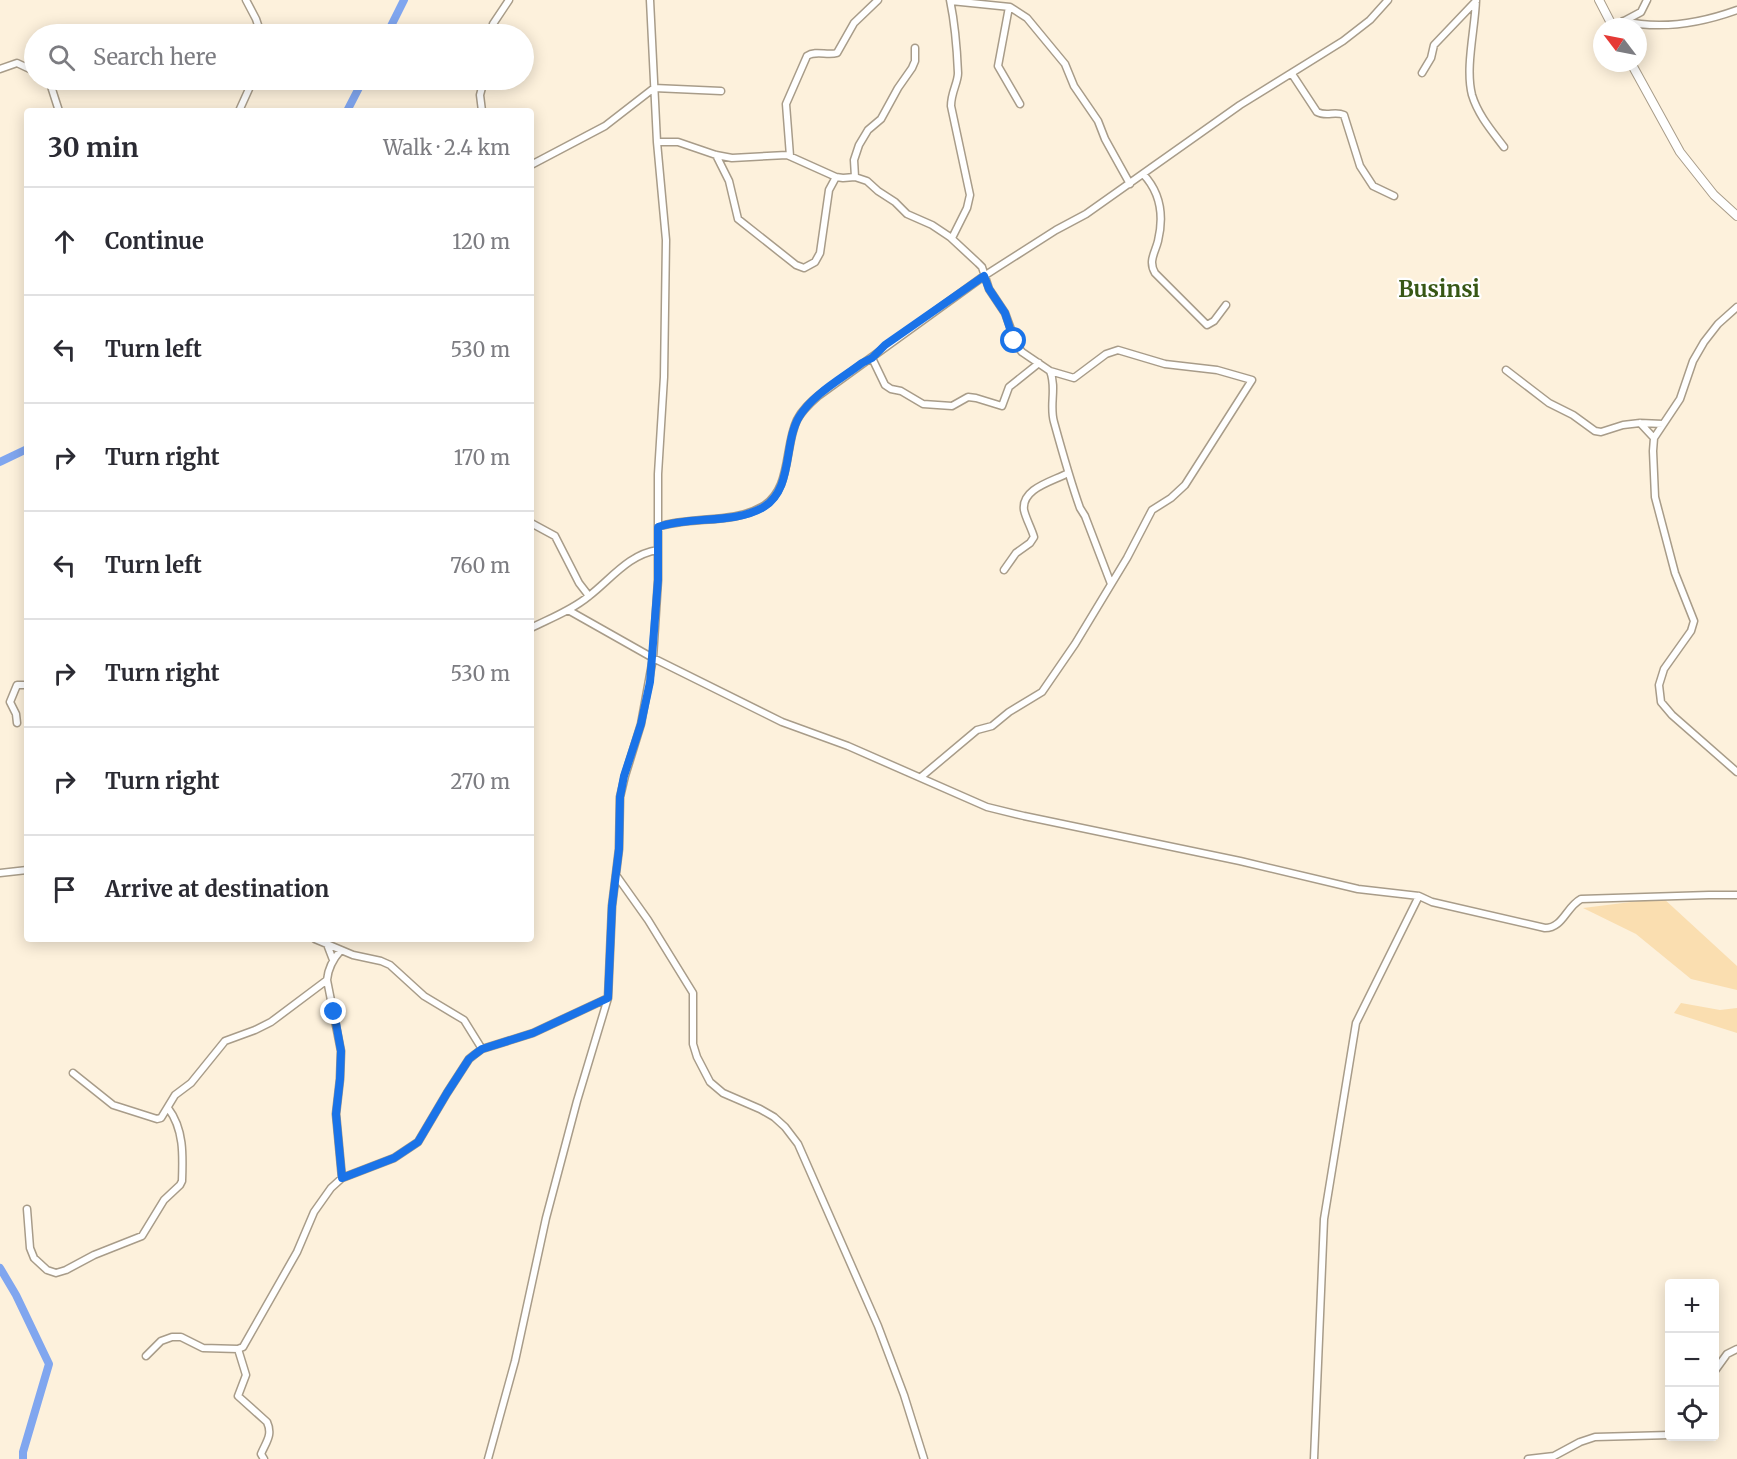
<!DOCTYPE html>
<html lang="en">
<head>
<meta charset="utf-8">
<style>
	:root { --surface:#fff; --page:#f7f7f7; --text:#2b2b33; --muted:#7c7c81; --line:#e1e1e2 }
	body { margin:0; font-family:Merriweather,serif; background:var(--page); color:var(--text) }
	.controls { position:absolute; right:18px; bottom:18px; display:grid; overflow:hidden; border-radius:6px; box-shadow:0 3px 15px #0003 }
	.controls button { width:54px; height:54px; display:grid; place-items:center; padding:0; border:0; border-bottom:2px solid var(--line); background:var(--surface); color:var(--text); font:30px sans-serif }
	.compass { position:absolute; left:1593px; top:18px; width:54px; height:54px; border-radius:50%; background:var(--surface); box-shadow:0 3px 15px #0003; rotate:302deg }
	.stop { position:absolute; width:18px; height:18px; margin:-14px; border:4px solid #1a73e8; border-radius:50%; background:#fff }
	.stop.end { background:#1a73e8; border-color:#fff; box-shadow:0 2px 6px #0008 }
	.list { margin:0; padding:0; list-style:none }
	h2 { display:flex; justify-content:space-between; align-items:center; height:78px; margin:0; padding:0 24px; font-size:26px }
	h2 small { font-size:20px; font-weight:400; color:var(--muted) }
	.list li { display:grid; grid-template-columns:39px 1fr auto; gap:18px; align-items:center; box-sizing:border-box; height:108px; padding:0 24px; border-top:2px solid var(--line) }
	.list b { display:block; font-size:22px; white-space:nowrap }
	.list em { font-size:20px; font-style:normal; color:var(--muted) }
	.icon { flex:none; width:33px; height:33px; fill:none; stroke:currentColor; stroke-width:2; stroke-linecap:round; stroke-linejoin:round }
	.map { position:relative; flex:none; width:1737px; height:1459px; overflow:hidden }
	.search { position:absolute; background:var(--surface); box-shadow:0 3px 15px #0003; left:24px; top:24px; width:510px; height:66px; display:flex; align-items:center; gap:15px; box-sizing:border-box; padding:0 21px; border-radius:33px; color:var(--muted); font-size:22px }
	.panel { position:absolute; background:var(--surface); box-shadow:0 3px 15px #0003; left:24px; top:108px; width:510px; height:834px; border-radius:6px }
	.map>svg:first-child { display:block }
	.green { fill:#fadeb0 }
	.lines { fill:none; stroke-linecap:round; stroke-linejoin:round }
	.river { stroke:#80a6ef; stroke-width:8 }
	.minor-casing { stroke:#a89c89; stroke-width:9 }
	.major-casing { stroke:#a89c89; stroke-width:10 }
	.minor { stroke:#fff; stroke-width:6 }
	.major { stroke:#fff; stroke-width:8 }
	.route { stroke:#1a73e8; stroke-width:8 }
	.labels { text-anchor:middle; stroke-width:4.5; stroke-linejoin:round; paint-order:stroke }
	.quarter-label { font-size:22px; font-weight:bold; fill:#375715; stroke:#fff }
</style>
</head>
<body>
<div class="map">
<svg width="1737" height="1459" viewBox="0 0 1737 1459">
	<rect width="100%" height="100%" fill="#fdf1dc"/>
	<!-- green -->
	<path class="green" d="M1663 898 1737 966V990L1691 979 1636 934 1583 908Z
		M1681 1003 1720 1010 1737 1008V1033L1674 1013Z"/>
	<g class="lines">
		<!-- river -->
		<path class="river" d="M387 34 404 0
			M347 111 363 80
			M0 462 27 449
			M0 1268 16 1295 49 1364 23 1452V1459"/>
		<!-- minor casing -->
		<g class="minor-casing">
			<path id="minor" d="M246 0 256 19 261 34
				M950 0C955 24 957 49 958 73 958 83 951 92 951 106L970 195 967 208 952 238
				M1476 0C1475 29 1465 68 1472 95 1478 115 1492 131 1504 147
				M951 1 1010 7 1027 18 1065 64 1074 86 1098 121 1105 139 1130 184
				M1009 7 998 66 1020 104
				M1623 21C1661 30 1701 23 1737 10
				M1613 27 1641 12 1647 0
				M490 34 493 24 509 0
				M0 69 17 63 34 71
				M1422 73 1431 58 1434 45 1476 1
				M1292 74 1317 112C1326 117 1335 111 1344 115L1360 166 1373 186 1394 196
				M49 80 59 111
				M239 111 253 80
				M482 111 480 95 484 80
				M657 142H678L716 155 732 158 787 155 836 177 843 178 855 177 867 181 878 191 895 202 907 214 932 225 950 237 978 263 982 267 989 289 1005 313 1017 346 1022 352 1050 371 1074 378 1106 354 1118 350 1165 364 1217 370 1252 380 1185 485 1171 498 1152 510 1127 558 1075 644 1042 692 1009 712 992 726 977 730 921 777
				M716 155 729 181 738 219 796 265 804 268 815 262 820 253 829 190 836 177
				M790 156 786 104 807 56C816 50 827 56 837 53L854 23 878 0
				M531 165 605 126 654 88 721 91
				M1143 174C1161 193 1164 216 1158 241 1155 253 1148 261 1155 273L1207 325 1214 321 1226 305
				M855 177 854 160 859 145 868 130 881 119 898 88 912 68 915 61V48
				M1737 307 1718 324 1704 342 1693 361 1680 399 1654 438 1653 451 1655 497 1675 573 1694 621 1691 631 1664 669 1659 685 1661 702 1672 715 1737 772
				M872 358 885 385 891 389 901 391 923 404 952 406 968 397 976 398 1002 406 1009 387 1039 363
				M1506 370 1549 403 1573 415 1595 431 1601 432 1623 425 1640 423 1663 424
				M1050 371C1057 388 1049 405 1054 422 1062 451 1070 480 1080 508L1085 516 1111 584
				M1640 423 1654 438
				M531 523 555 536 579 583 589 596
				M658 527C691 516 733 524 762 507 792 490 784 447 797 420 802 410 810 403 818 396L984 276 1056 230 1086 214 1240 105 1343 41 1370 20 1388 0
				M1004 570 1016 553 1030 543 1034 537C1031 527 1026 519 1024 510 1021 488 1054 481 1068 473
				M568 610 653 658 782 722 848 746 987 807 1024 816 1240 861 1358 889 1419 896 1432 902 1545 928C1563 928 1566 907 1581 899L1709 895H1737
				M531 628C551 618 572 610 589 596 611 579 629 554 658 550
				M17 723 16 714 10 702 17 685H27
				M0 873 27 870
				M616 875 648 920 693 993V1044L697 1057 710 1082 723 1093 760 1109 774 1117 785 1127 798 1144 878 1326 904 1395 924 1459
				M315 939 353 955 381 961 390 965 424 996 464 1020 482 1049
				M325 939 333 960
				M341 950C333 959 328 968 327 980L341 1051 340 1079 336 1114 342 1178
				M73 1073 113 1105 157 1119 161 1118 175 1095 191 1083 225 1041 255 1030 271 1022 327 980
				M27 1209 30 1248 34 1258 47 1270 56 1273 66 1270 94 1255 142 1236 164 1200 180 1185 182 1181C183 1155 184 1129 168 1108
				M238 1349 246 1375 238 1396 267 1422C273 1435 266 1442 261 1454L264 1459
				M146 1356 161 1341 172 1337H181L203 1348 238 1349 243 1347 297 1252 314 1212 331 1188 342 1178 394 1158 418 1142 447 1093 469 1059 474 1055 482 1049 533 1033 608 998
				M1714 1372 1727 1354 1737 1349
				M488 1459 515 1361 546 1218 577 1101 608 998 612 906 619 849 620 797 625 776 641 724 653 658 658 580V474L664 377 666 240 657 142 650 0
				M1314 1459 1324 1219 1356 1023 1419 896
				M1528 1459 1554 1456 1580 1442 1595 1437 1670 1435"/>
		</g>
		<!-- major casing -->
		<g class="major-casing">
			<path id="major" d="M1599 0 1613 27
				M1631 63 1680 152 1714 195 1737 216"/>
		</g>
		<!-- minor -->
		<use href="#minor" class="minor"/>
		<!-- major -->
		<use href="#major" class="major"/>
	</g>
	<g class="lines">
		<!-- route -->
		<path class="route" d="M334 1012 341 1051 340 1079 336 1114 342 1178 394 1158 418 1142 447 1093 469 1059 474 1055 482 1049 533 1033 608 998 612 906 619 849 620 797 624 776 641 724 650 682 658 580V527C691 516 733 524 762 508 794 490 783 444 799 417 813 394 841 379 862 363L872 358 885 345 984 276 989 289 1005 313 1014 341"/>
	</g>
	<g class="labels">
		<!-- quarter labels -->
		<g class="quarter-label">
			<text x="1439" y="297">Businsi</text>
		</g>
	</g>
</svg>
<div class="controls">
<button>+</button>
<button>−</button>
<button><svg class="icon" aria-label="locate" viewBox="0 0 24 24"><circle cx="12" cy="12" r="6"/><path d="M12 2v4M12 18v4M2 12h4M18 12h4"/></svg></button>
</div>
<svg class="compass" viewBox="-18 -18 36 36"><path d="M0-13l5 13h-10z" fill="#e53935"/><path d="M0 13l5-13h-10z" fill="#7c7c81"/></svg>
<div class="stop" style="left:1014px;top:341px"></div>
<div class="stop end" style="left:334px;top:1012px"></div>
<div class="search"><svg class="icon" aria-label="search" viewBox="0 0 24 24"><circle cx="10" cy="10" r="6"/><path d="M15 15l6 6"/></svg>Search here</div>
<section class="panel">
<h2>30 min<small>Walk · 2.4 km</small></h2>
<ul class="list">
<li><svg class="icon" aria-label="ahead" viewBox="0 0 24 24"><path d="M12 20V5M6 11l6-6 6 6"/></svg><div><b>Continue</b></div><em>120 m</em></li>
<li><svg class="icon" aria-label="left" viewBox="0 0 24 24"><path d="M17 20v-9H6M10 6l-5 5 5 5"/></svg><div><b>Turn left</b></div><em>530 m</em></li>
<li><svg class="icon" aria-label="right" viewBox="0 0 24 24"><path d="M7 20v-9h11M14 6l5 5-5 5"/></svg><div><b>Turn right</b></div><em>170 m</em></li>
<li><svg class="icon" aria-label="left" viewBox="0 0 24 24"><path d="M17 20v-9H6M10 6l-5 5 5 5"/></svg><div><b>Turn left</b></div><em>760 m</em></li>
<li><svg class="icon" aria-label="right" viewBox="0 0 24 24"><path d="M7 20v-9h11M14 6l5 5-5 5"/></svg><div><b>Turn right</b></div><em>530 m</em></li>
<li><svg class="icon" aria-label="right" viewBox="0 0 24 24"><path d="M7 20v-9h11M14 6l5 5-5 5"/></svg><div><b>Turn right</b></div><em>270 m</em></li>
<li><svg class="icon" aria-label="arrive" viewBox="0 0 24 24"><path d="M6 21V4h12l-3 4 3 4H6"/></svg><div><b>Arrive at destination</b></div></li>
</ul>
</section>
</div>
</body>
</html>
